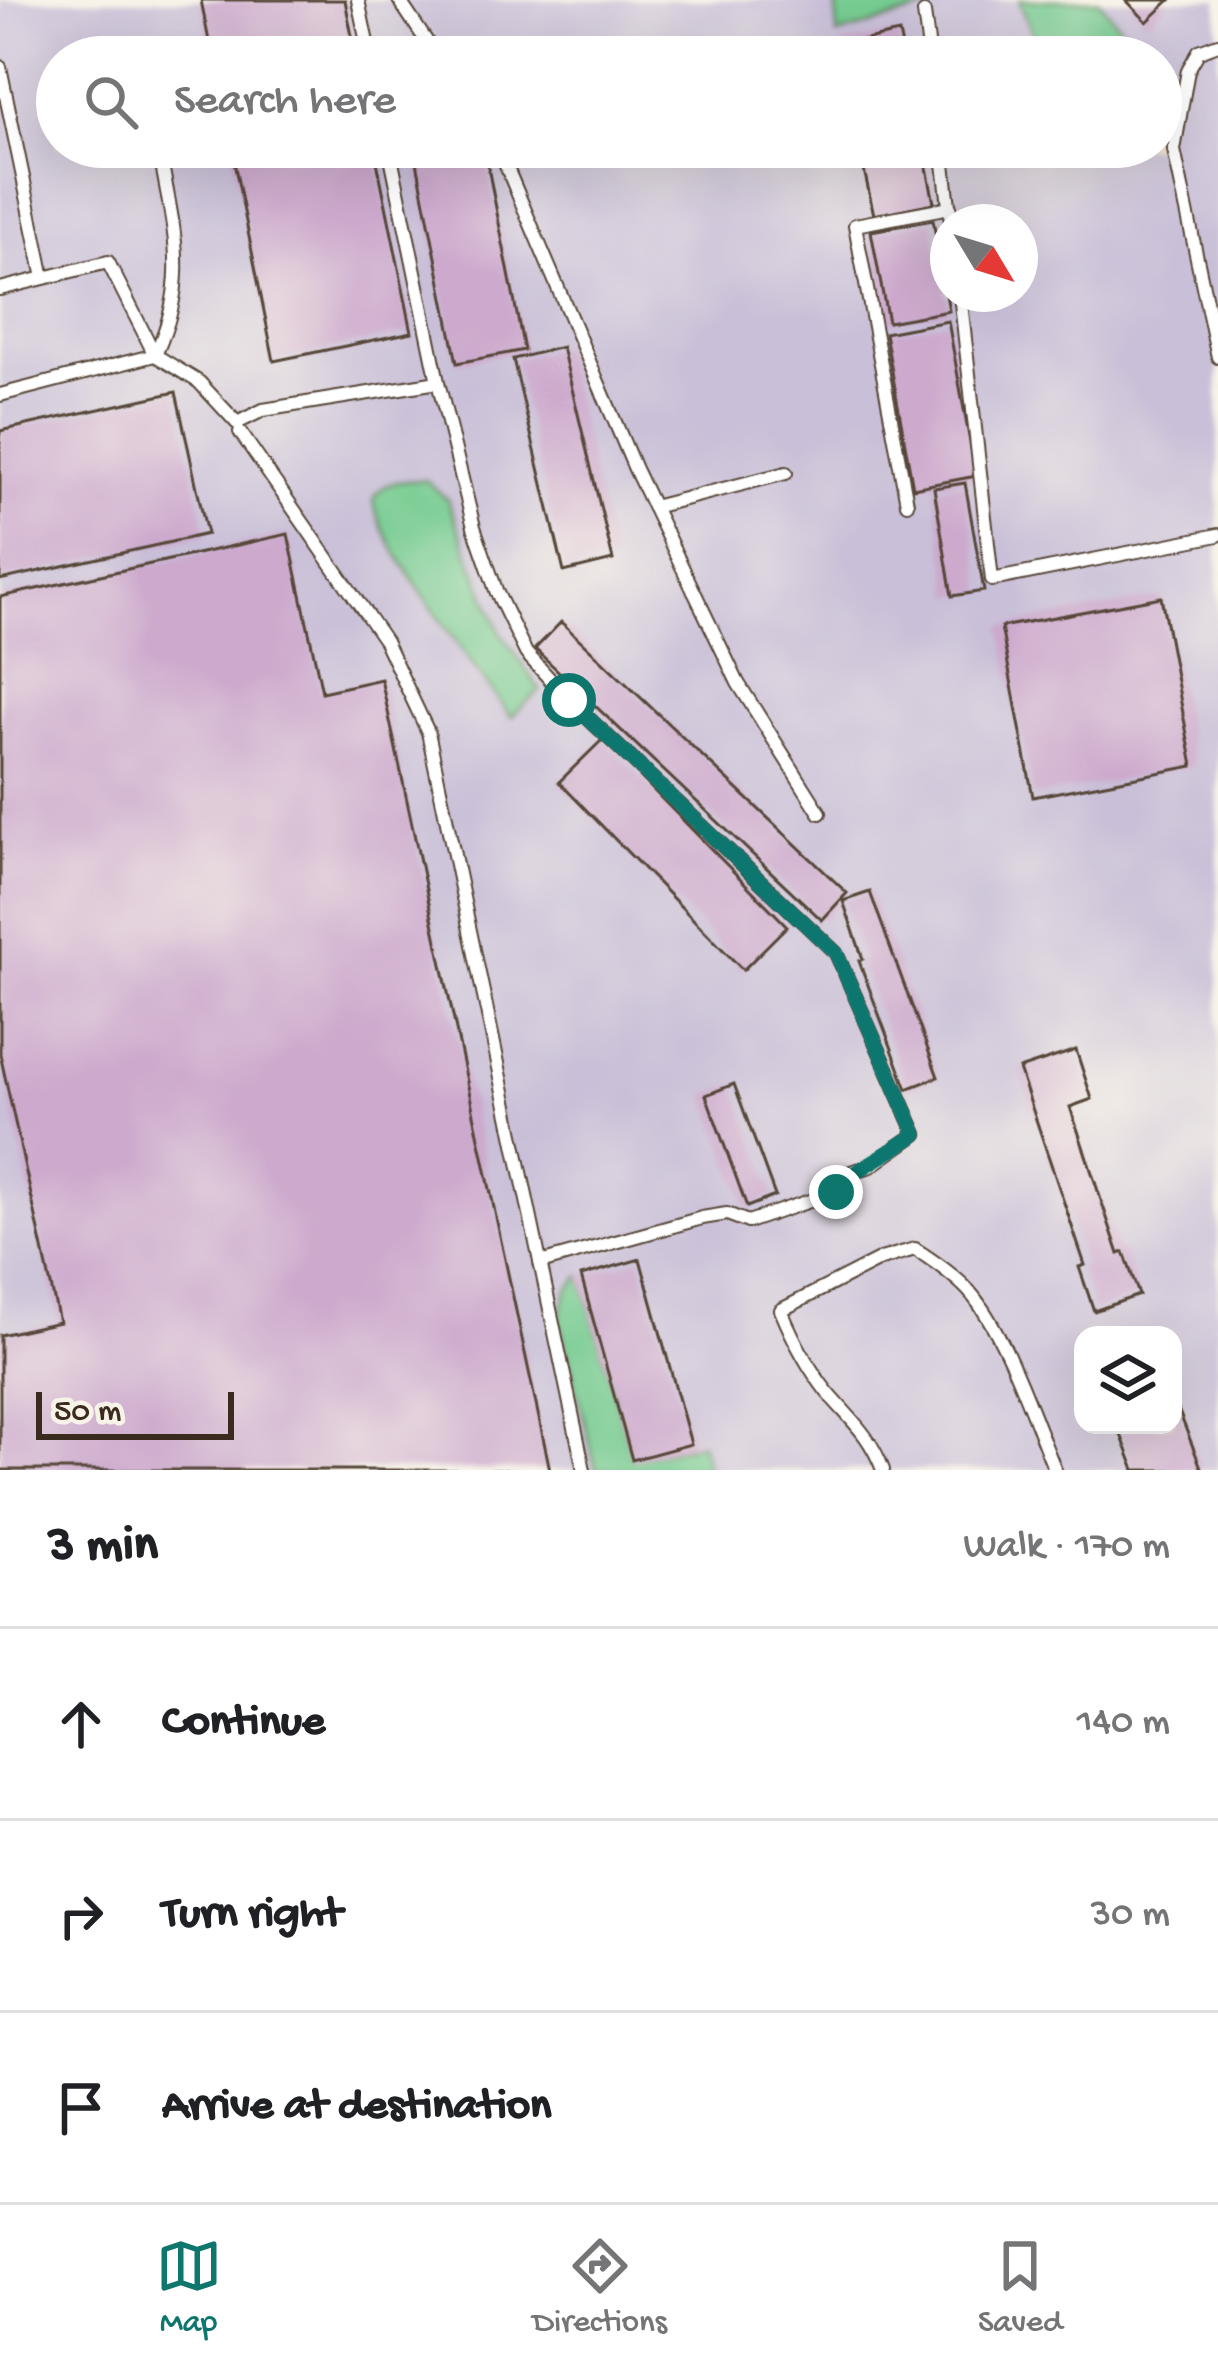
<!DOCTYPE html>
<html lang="en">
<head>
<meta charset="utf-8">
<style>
	:root { --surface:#fff; --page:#f6f6f6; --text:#202124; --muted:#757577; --line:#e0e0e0; --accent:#0f766e }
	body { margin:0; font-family:"Gochi Hand",sans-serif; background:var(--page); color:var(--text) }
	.controls { position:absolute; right:36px; bottom:36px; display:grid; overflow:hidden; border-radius:24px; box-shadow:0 12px 48px #0002 }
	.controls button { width:108px; height:108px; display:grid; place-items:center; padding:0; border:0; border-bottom:3px solid var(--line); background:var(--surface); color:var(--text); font:60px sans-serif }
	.compass { position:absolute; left:930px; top:204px; width:108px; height:108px; border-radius:50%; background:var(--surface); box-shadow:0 12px 48px #0002; rotate:128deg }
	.scale { position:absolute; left:36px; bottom:30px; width:198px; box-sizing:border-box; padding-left:12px; border:6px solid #3b2a1e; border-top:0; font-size:33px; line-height:42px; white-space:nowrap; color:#3b2a1e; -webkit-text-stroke:9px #f7f3e8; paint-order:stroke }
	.stop { position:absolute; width:36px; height:36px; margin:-27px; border:9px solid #0f766e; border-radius:50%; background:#fff }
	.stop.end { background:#0f766e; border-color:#fff; box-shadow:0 3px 12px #0008 }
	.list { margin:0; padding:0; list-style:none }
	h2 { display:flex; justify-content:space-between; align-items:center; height:156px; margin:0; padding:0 48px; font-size:51px }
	h2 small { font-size:39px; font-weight:400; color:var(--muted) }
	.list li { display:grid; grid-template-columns:78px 1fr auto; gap:36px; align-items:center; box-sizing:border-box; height:192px; padding:0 48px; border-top:3px solid var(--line) }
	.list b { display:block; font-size:45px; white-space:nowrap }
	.list em { font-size:39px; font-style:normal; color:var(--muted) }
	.icon { flex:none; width:66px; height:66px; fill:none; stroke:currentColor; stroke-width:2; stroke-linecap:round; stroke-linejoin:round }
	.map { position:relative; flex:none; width:1218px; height:1470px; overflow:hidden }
	.search { position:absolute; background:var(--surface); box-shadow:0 12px 48px #0002; left:36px; right:36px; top:36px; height:132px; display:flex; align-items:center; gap:30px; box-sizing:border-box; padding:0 42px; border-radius:66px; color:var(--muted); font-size:45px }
	.sheet { height:732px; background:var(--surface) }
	nav { display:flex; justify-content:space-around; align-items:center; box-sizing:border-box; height:168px; border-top:3px solid var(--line); background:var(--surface); font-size:33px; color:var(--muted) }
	nav a { display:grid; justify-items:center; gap:6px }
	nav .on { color:var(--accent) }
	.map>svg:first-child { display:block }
	.industrial { fill:#c9bfd8; fill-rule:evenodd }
	.green { fill:#74cb90; stroke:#587a57; stroke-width:3 }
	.building { fill:#cca9cd }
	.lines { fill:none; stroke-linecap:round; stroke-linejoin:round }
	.service-casing { stroke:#564639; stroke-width:16 }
	.service { stroke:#fff; stroke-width:12 }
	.route { stroke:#0f766e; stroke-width:15 }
</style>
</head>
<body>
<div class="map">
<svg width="1218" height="1470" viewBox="0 0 1218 1470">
	<rect width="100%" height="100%" fill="#f7f3e8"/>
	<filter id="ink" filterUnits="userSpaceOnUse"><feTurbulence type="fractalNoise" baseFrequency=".00833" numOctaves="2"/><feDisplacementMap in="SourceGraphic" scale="24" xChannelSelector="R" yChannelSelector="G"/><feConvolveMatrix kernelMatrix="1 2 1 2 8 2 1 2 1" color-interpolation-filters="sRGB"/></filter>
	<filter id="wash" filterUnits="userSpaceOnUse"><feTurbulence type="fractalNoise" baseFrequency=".004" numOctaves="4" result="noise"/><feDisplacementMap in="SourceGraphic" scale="48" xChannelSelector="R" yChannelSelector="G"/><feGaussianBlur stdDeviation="2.7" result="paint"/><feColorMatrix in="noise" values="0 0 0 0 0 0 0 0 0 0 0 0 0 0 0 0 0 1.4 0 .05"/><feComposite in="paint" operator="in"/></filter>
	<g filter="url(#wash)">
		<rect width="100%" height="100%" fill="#f1e7cf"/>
		<!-- industrial -->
		<path class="industrial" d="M0 0H1218V1470H0ZM57 57H1161V147H57ZM948 222H1020V294H948ZM1083 1335H1173V1425H1083Z"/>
		<!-- green -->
		<path class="green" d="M837 0H937L938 6 837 35Z
			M1019 0H1099L1145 57H1042Z
			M426 480 447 499 500 631 540 690 511 717C489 686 364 525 375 497 383 479 411 481 426 480Z
			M581 1276 632 1459 701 1443 707 1470H596L560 1319 567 1291Z"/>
		<g id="blocks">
			<!-- building -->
			<path class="building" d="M201 0H345L356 57H212Z
				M1126 0H1170L1147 22Z
				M899 33 904 57H841L838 46Z
				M231 147H374L412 332 274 361Z
				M414 147H484L524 350 457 363Z
				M859 147H923L934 203 874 215Z
				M933 220 949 311 888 322 871 231Z
				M948 321 976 476 913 488 885 333Z
				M562 347 613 560 564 572 513 359Z
				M176 392 207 534 0 580V431Z
				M965 483 984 591 952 596 934 488Z
				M288 534 322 692 381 679 550 1470H0V1335L59 1322 0 1054V597Z
				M1161 597 1193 766 1033 797 1001 627Z
				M561 622 847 893 822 920 535 649Z
				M603 739 787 926 743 970 559 782Z
				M870 892 938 1077 907 1089 859 961 863 959 843 901Z
				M1076 1050 1092 1099 1070 1107 1119 1254 1124 1252 1139 1295 1094 1311 1079 1267 1085 1265 1019 1069Z
				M734 1084 775 1196 747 1207 706 1095Z
				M640 1259 691 1444 632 1460 581 1276Z
				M1178 1409 1202 1470H1135L1120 1432 1139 1425H1173V1411Z"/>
		</g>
	</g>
	<g filter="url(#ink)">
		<use href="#blocks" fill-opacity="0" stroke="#564639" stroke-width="3"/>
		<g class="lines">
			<!-- service casing -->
			<g class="service-casing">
				<path id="service" d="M358 0 370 57
					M399 0 437 57
					M924 13 930 57
					M1218 44 1199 51 1188 70 1174 150 1218 357
					M0 67 44 278
					M498 147 635 469 738 683 820 813
					M942 147 951 222
					M0 289 108 262 155 355C192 276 172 228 159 147
					M960 294 992 580 1218 535
					M438 382 474 527 497 593 526 653 569 700 836 953 916 1134 871 1166 851 1172 836 1192 748 1222 727 1214 702 1218 540 1263
					M0 395 155 355 199 382 237 423 263 410 438 382 389 147
					M240 432 385 641 428 732 584 1470
					M907 503 855 225 950 207
					M653 507 786 473
					M883 1470C870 1435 851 1420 828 1393 808 1368 793 1339 781 1310L881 1259 915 1249C934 1261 952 1273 968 1290 1005 1331 1033 1418 1055 1470"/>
			</g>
			<!-- service -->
			<use href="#service" class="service"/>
		</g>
	</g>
	<g class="lines" filter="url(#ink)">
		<!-- route -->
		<path class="route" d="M569 700 836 953 916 1134C889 1155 856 1166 836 1192"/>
	</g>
</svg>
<div class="controls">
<button><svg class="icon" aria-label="layers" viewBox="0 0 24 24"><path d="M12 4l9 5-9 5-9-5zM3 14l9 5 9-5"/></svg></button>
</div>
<svg class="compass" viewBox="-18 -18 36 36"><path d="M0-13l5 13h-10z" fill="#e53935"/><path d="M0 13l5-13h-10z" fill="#757577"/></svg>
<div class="scale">50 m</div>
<div class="stop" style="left:569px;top:700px"></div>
<div class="stop end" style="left:836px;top:1192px"></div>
<div class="search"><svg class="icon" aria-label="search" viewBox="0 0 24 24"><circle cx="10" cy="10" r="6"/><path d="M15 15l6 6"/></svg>Search here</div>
</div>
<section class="sheet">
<h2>3 min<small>Walk · 170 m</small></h2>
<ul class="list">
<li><svg class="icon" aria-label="ahead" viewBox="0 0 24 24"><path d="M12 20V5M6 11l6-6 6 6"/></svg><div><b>Continue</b></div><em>140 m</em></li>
<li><svg class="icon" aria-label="right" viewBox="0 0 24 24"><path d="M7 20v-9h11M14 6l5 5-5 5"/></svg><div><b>Turn right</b></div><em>30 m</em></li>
<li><svg class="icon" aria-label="arrive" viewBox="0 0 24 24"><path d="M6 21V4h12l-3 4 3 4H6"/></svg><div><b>Arrive at destination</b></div></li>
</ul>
</section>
<nav>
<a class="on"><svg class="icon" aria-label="map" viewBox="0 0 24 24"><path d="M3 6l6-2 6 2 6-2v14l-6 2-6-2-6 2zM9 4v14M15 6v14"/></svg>Map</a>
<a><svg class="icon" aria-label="directions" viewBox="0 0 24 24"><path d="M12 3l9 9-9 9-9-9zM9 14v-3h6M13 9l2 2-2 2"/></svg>Directions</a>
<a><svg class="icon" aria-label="saved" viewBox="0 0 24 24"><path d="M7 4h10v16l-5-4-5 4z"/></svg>Saved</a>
</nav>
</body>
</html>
